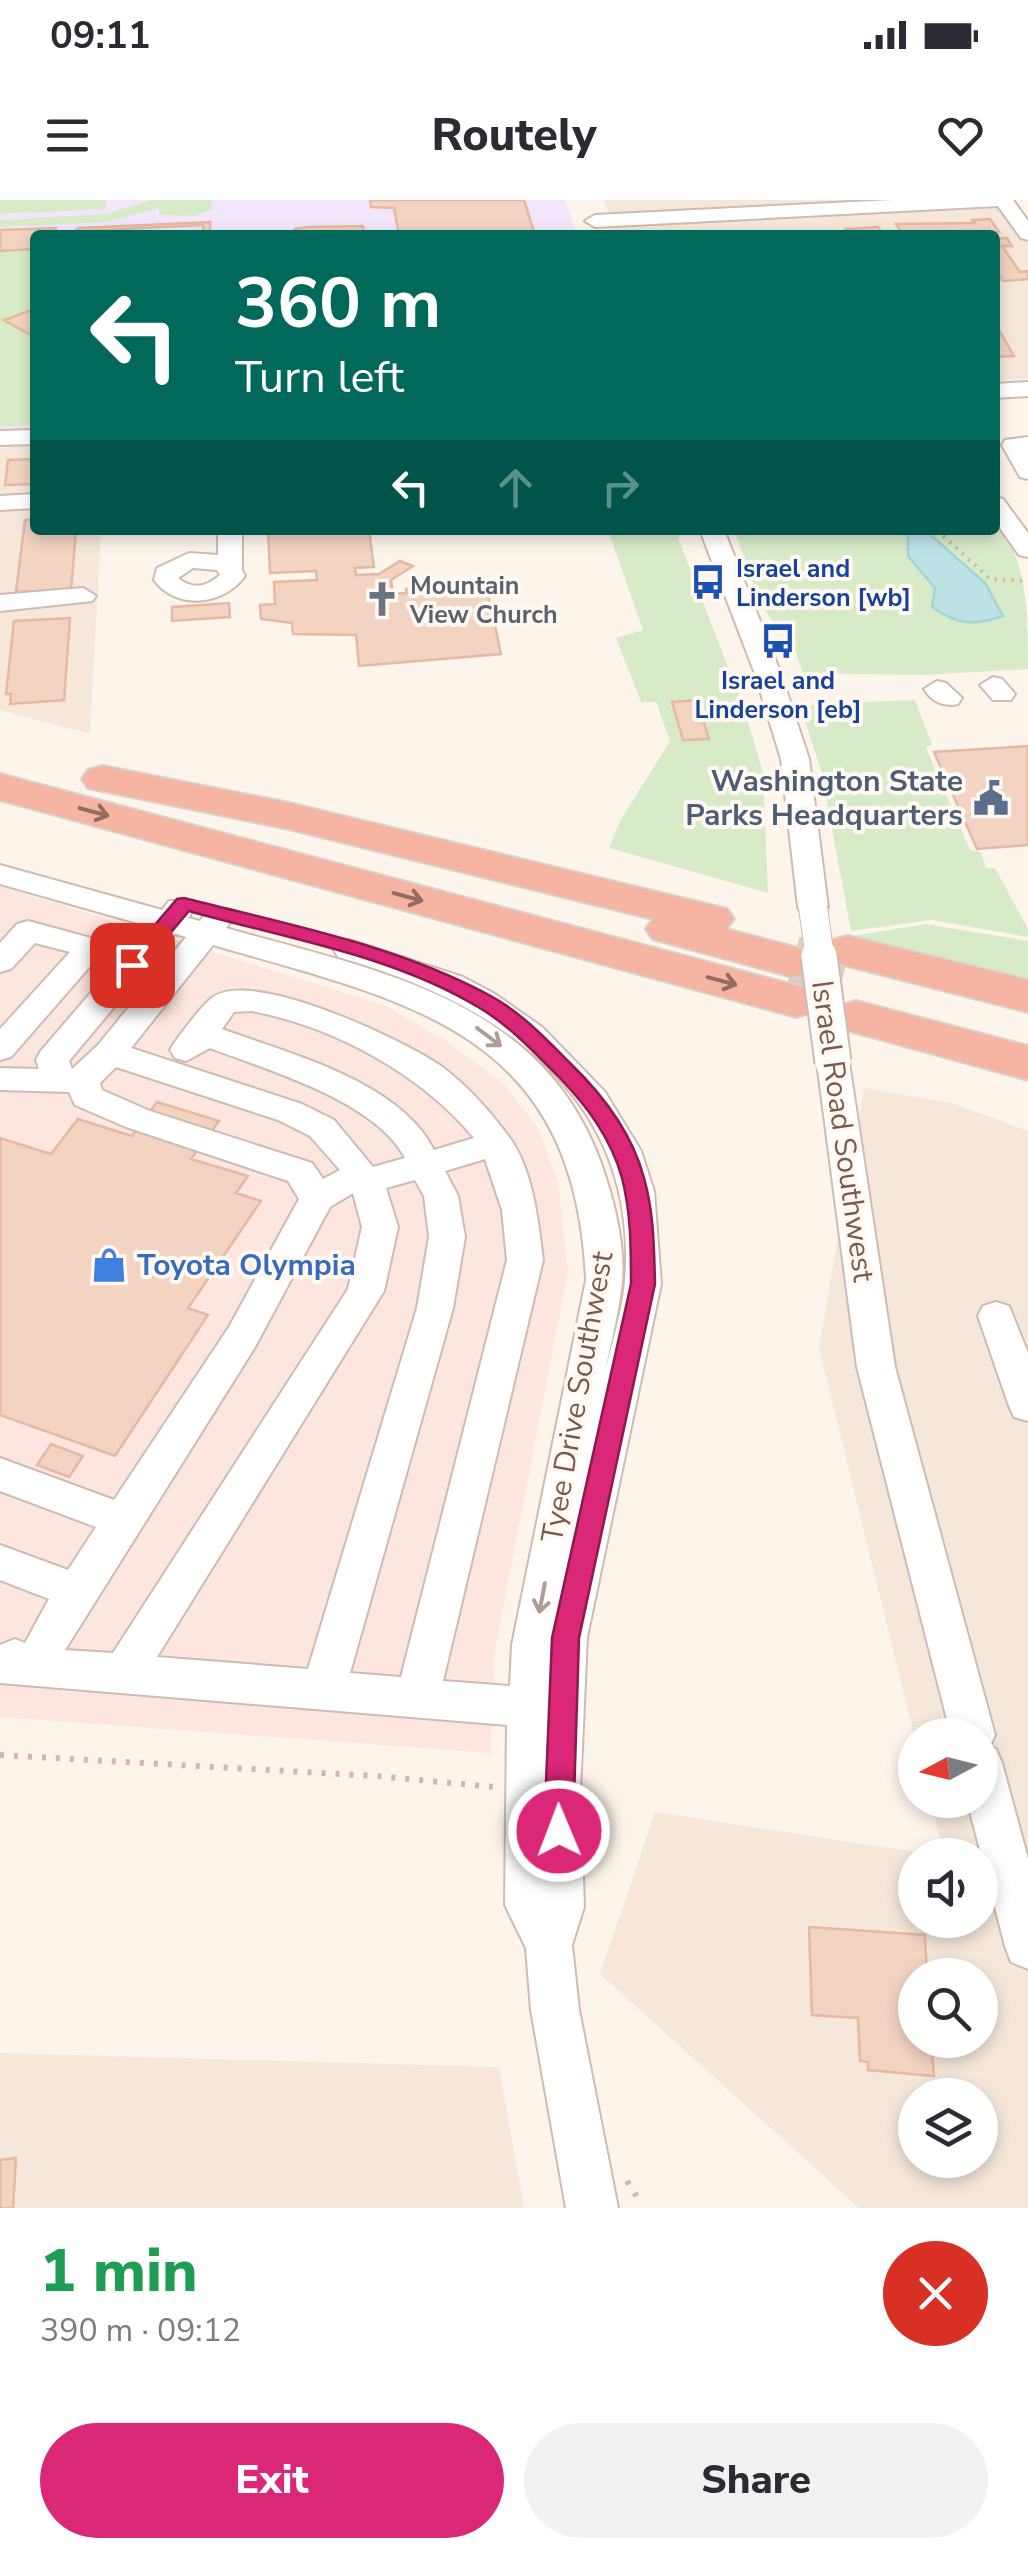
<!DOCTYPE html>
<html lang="en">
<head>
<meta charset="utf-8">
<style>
	body { margin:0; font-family:"Nunito Sans",sans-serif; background:#f2f2f3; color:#2b2b33; height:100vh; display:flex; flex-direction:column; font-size:38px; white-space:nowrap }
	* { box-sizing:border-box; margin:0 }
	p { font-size:32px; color:#7c7c81 }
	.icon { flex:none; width:55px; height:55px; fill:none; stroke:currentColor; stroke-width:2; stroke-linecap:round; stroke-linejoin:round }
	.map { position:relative; height:2008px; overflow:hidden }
	.drawer { display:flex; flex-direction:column; background:#fff; flex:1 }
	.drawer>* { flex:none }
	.banner { position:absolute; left:30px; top:30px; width:970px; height:305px; border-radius:10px; box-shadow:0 5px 15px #0003; background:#00695c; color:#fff; overflow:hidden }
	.needle { width:65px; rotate:263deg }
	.controls { position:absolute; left:898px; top:1518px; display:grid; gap:20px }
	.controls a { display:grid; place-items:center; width:100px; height:100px; border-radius:50%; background:#fff; box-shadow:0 5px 15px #0003; font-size:50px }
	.pin { position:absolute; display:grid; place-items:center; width:85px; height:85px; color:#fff; margin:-42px; border-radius:20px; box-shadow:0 5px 15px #0006 }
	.me { position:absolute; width:110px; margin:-55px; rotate:359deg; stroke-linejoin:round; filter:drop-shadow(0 0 8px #0008) }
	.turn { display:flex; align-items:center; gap:35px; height:210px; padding:0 40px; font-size:45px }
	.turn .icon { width:130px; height:130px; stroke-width:2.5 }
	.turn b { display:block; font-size:70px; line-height:85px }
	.lanes { display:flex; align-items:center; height:95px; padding:0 40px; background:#0003; justify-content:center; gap:50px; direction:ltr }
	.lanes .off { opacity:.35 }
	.round { display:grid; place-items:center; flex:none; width:105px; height:105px; border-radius:52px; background:#f2f2f3 }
	.overview { display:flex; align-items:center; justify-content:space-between; height:170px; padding:0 40px }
	h1 { font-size:60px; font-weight:800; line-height:75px; color:#1e9e55 }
	.action { display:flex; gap:20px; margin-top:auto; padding:20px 40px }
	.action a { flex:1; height:115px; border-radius:60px; background:#db2777; color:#fff; font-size:40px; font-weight:800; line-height:115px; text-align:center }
	.action a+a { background:#f2f2f3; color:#2b2b33 }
	.status { display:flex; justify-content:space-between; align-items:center; height:70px; padding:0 50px; background:#fff; direction:ltr }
	.status svg { height:28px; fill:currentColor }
	header { display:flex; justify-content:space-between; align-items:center; height:130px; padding:0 40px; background:#fff; font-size:45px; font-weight:800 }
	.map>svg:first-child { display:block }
</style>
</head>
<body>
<div class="status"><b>09:11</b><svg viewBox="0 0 49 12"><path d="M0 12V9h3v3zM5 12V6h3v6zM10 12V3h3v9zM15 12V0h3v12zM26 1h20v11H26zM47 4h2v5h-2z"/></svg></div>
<header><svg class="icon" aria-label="menu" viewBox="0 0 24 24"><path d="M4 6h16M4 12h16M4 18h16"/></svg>Routely<svg class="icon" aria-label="heart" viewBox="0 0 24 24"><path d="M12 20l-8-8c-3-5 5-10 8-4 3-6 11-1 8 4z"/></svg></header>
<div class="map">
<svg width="1028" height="2008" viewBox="0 0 1028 2008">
	<rect width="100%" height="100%" fill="#fdf5eb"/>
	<!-- residential -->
	<path fill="#f5e7d9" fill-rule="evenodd" d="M604,0h410l14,19v160l-33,2v-146h-378z
		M35,245v85h66l-11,204 -90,-24v-262z
		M864,888l88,15 76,28v1077h-169l-259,-234 55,-162 280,43h-20v65h65v-65h-36l-14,-55h50v-65h-65v4l-96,-391zM915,1775h65v65h-65zM915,1895h65v65h-65z
		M0,1853l499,14 25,141h-524z"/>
	<!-- commercial -->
	<path fill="#fde6df" d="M0,686l384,119 61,35 58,43 35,45 20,54 10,90 -73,378 -4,103 -491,-36z"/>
	<!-- education -->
	<path fill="#f2e7fa" d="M0,0h565l13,35h-543v193l-35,2z"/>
	<!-- green -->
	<path fill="#d8ebc8" d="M0,0h106l-1,9 -105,5z
		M152,0h59l1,9 -17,7 -34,-1 -3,-7 -51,14 -107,5v-7l106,-6z
		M35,51v174l-35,2v-175z
		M995,322c33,31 33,101 33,147l-103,6 -122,-2 -14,-40 -16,-10 -13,-21 -26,-72h261z
		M608,330h78l-8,8 66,170 19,65 5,120 -159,-45 12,-29 49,-78 -14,-39h-15l-25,-64 27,-8z
		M915,500l17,44 -6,4 44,102 11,2 5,16h9l33,61v8l-96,-17 -81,11 -30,-161 -16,-49 -1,-11 11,-6z
		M925,724l103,17v37l-175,-42z"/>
	<!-- water -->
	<path fill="#bee3e7" stroke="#a4d4d9" stroke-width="2.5" d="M915,330h10l60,53 18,33c-29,10 -45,9 -71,-9l3,-19 -27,-32v-20z"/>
	<!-- building -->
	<path fill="#f3d3c2" stroke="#e5b9a2" stroke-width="2.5" d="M370,0h154l11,35h-136l-5,-27 -23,-1z
		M990,19l9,13 -96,3 -7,-11 79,-1 -3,-3z
		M210,22v10h51l-57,3 -1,-10 -120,6 -13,4 9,-7z
		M363,26l1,9 -72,-1 3,-5 14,-2z
		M878,27l5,8h-33l-4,-6z
		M56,28l-1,7h-20v14l-35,2v-21z
		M1007,38l5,8h-10l18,26 8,-1v8l-25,2 -8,-12v-30z
		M35,109v22l-6,3 -25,-14z
		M995,123l19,33 -19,1z
		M35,259v25l-30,1 3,-25z
		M35,319v11h41l-5,60 -55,2 9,-72z
		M268,330h101l5,37 -19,1 1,7 23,-1 21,-13 13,5 -22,14 2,14 13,-1v-4l80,-5 15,70 -142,12 -3,-31 -63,-1 -1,-11 -31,-4 -1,-14 15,-1 -1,-22 43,-2 -1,-9 -46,2z
		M229,403l1,14 -58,4v-14z
		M70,418l-6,82 -54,4 1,-10h-5l8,-73z
		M697,500l12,39 -26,1 -11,-38z
		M1028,546v99l-51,4 -43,-97z
		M157,902l62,19 -28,38 57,17 -12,17 25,8 -73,107 20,7 -93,141 -115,-41v-277l51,16 27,-35 54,17z
		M51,1244l32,12 -14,21 -32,-12z
		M809,1727l116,8 2,40h-12v65h16l3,36 -66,-6v-8l-8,-1 -2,-43 -46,-3z
		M16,1958l-3,50h-13v-48z"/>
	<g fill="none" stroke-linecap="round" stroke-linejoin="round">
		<!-- highway-tunnel -->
		<path stroke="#dccec4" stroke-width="52" stroke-dasharray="52 26" stroke-linecap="butt" d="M793,762l58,15"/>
		<defs>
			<path id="minor" d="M893,0h120l15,21v19l-7,-2 -23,-32 -403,21 -10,-6 10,-6z
				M1028,182v14l-33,2v-14z
				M35,230v14l-35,1v-14z
				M1028,237v42l-8,-2 -18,-32 3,-5z
				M35,294v14l-35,2v-14z
				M995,297l8,2 25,34v24l-9,-2 -24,-34z
				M218,330h24v40l3,6c-21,29 -68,35 -91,4l3,-12 32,-15 29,2zM193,368l24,2 3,5c-14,12 -27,15 -42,3z
				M700,330h24l57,144 28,85 19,148 -4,7h-22l-4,-7 -17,-148 -26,-85z
				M83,388l13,8 -4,5 -92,10v-16z
				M993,477l9,2 13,15 -4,6h-18l-13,-15z
				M937,481l9,2 16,15 -4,6c-14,3 -26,-2 -34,-15z
				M0,665l162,45 7,-9h22l4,7 -7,10 12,3 8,-11h22l4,7 -8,11c149,43 315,69 375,235 13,37 24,80 21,119 -3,30 -11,60 -17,90 7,-29 17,-60 20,-90 15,-187 -128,-280 -287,-325l-4,-7 4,-7 11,-3 114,37 32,17 47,33 63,65 36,59 13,40 7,93 -74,353 -7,156 4,114 -12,38 7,65 39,198h-52l-35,-198 -5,-62 -21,-43 2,-180 -507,-42v-38l15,-6 10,4 24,-44 -49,-19v-35l68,25 28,-43 -96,-36v-33l114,42 115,-173 70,-128 -11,-18 -162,-54 -51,-22 -6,-13 -69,-2v-22l39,1 -3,-9 4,-8 108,-126 -148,-42zM175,734l11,3 -88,108 -26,24 -3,-8zM213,745c201,58 362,87 373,335l-74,365 -2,41 -67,-5 100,-421c-5,-41 -10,-90 -34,-123 -19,-26 -41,-51 -68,-71 -38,-26 -186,-97 -228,-69 -10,7 -37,42 -43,53l5,8 11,3 24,-13c57,22 166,53 195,110l-32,9 -39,-47 -32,-16 -171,-56zM252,811c83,16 169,63 222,127l-40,12c-35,-69 -144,-96 -212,-121l12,-17zM116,867l162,53 32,16 30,34 -17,9 -11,-16 -162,-52 -48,-21 -2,-7zM485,959l17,51 5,50 -106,417 -51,-4 103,-365 12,-71 -7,-41 -13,-25zM415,980l9,16 5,41 -12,71 -109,361 -151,-12 227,-366 14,-64 -12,-39zM353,993l9,34 -14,62 -235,364 -48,-3 190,-303 75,-140z
				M28,721l74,20 4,7 -95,109 -11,3v-31l70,-77 -35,-9 -24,26 -11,3v-29l17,-19z
				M833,851l12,3 4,8 46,305 100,368 -5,11 6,3 6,14 26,96v110l-17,-7 -6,-16 -38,-146h13v-65h-29l-94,-368 -40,-305 4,-8z
				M996,1102l13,4 19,47v68l-14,-4 -5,-11 -31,-90 5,-10z"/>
			<path id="highway" d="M103,566l186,37 438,106 7,10 -8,10 83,22 7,11 -7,11 -16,4 -140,-38 -7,-10 7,-10 -364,-90 -201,-41 -6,-9 6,-9z
				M0,574l813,216 7,11 -7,11 -17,5 -796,-217z
				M848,736l180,44v32l-196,-50 -7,-11 7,-11z
				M856,801l172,45v34l-189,-52 -7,-11 7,-11z"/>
		</defs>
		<!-- minor casing -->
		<use href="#minor" stroke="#d0bcaf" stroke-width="4"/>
		<!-- highway casing -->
		<use href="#highway" stroke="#d9d1cd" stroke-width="4"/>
		<!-- path-far2 -->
		<path stroke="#d8b6a4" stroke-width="2.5" stroke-dasharray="1 5" stroke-linecap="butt" d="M937,330l3,3"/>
		<!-- path-far1 -->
		<path stroke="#d8b6a4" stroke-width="4" stroke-dasharray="2.5 6" stroke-linecap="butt" d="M937,330l53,49 38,2"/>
		<!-- path -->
		<path stroke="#d8b6a4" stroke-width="6" stroke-dasharray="4 10" stroke-linecap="butt" d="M0,1555l376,21 119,11
			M627,1981l12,19"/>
		<!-- minor -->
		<use href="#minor" fill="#fff" fill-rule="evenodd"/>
		<!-- highway -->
		<use href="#highway" fill="#f6b4a2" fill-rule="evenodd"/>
		<defs>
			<path id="minor-bridge-far1" d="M813,707l7,52"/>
			<path id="minor-bridge" d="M819,756l14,106"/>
		</defs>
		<!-- minor-bridge-far1 casing -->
		<use href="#minor-bridge-far1" stroke="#d0bcaf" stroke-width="30" stroke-linecap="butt"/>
		<!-- minor-bridge casing -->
		<use href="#minor-bridge" stroke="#d0bcaf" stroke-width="39" stroke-linecap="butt"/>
		<!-- minor-bridge-far1 -->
		<use href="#minor-bridge-far1" stroke="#fff" stroke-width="28"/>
		<!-- minor-bridge -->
		<use href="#minor-bridge" stroke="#fff" stroke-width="35"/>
	</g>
	<!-- one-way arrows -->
	<defs><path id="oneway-shaft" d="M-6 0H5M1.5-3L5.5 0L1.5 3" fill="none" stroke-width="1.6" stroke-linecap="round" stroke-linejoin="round" transform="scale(2.5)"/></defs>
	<g stroke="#926c5e">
		<use href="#oneway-shaft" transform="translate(94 612) rotate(15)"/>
		<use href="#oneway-shaft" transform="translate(408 697) rotate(15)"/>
		<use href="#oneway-shaft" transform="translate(722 781) rotate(15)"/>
	</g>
	<g stroke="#af9c94">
		<use href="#oneway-shaft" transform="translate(489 837) rotate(37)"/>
		<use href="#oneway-shaft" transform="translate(542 1398) rotate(101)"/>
	</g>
	<!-- route -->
	<path fill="#db2777" stroke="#8e194d" stroke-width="2.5" d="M184,698c102,26 212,47 305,97 32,17 57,44 82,69 33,32 61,69 73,114 10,35 10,70 11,106l-76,354 -6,193 -4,10 -10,4 -11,-4 -4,-10 8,-193 79,-354c0,-36 0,-71 -9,-106 -11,-40 -35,-72 -64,-102 -25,-25 -49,-51 -80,-69 -86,-52 -194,-69 -289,-96l-50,59h-14v-10l52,-61z"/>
	<!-- icons -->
	<defs>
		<symbol id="bus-bare" viewBox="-9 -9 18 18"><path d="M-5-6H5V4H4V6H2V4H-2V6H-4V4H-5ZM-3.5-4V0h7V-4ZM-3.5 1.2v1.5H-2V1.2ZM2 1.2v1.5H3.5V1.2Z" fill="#1a4fb4" stroke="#fff9f2" stroke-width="2.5" paint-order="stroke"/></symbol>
		<symbol id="church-bare" viewBox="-9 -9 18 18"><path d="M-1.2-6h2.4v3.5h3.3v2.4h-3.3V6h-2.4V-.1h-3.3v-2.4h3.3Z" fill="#6b7280" stroke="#fff9f2" stroke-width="2.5" paint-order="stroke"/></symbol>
		<symbol id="civic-bare" viewBox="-9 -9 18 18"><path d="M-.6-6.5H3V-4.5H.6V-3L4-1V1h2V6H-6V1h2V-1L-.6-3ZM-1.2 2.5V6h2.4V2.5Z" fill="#5c6f8a" stroke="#fff9f2" stroke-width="2.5" paint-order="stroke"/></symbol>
		<symbol id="shop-bare" viewBox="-9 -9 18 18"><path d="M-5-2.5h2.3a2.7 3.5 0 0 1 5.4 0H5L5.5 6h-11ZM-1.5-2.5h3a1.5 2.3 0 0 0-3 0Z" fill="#3f7fe0" stroke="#fff9f2" stroke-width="2.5" paint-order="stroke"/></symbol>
	</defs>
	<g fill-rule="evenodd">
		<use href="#bus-bare" x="683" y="357" width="50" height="50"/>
		<use href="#church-bare" x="357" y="374" width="50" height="50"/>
		<use href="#bus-bare" x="753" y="416" width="50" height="50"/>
		<use href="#civic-bare" x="966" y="573" width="50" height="50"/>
		<use href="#shop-bare" x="84" y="1040" width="50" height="50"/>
	</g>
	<g text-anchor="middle" stroke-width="8" stroke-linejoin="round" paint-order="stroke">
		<!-- far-transit labels -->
		<g font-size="25" font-weight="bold" fill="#164399" stroke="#fff9f2" text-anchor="start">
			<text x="736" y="377">Israel and<tspan x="736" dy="29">Linderson [wb]</tspan></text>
			<text x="778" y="489" text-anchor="middle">Israel and<tspan x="778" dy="29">Linderson [eb]</tspan></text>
		</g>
		<!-- far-worship labels -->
		<g font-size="25" font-weight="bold" fill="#5b616d" stroke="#fff9f2" text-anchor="start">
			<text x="410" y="394">Mountain<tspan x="410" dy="29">View Church</tspan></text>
		</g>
		<!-- service labels -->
		<g font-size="30" font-weight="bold" fill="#4e5e75" stroke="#fff9f2" text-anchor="end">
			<text x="963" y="591">Washington State<tspan x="963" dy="34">Parks Headquarters</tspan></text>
		</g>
		<!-- street labels -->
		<g font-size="30" fill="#795a4d" stroke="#fff9f2">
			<text transform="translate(843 931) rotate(82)" y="10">Israel Road Southwest</text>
			<text transform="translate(577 1197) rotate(-80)" y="10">Tyee Drive Southwest</text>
		</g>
		<!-- shop labels -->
		<g font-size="30" font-weight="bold" fill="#366cbe" stroke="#fff9f2" text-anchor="start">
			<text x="137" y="1075">Toyota Olympia</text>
		</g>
	</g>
</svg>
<div class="controls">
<a><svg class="needle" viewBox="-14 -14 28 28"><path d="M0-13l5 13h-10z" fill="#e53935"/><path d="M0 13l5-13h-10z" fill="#7c7c81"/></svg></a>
<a><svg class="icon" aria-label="sound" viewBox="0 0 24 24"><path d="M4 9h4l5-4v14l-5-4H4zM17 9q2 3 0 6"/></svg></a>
<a><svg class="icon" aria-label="search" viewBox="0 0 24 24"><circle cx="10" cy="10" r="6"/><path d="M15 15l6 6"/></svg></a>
<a><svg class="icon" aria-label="layers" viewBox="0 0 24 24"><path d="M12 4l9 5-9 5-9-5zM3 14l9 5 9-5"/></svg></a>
</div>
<div class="pin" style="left:132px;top:765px;background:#d93025"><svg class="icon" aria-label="arrive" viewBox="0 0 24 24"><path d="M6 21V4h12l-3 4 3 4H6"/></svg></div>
<svg class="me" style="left:559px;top:1631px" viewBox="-20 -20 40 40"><circle r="17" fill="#db2777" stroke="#fff" stroke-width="3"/><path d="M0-11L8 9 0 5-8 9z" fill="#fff"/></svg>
<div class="banner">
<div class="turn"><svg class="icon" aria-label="left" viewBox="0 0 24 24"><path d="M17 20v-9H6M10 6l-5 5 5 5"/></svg><div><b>360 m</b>Turn left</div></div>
<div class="lanes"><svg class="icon" aria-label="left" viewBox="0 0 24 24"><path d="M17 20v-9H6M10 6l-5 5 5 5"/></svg><svg class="icon off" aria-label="ahead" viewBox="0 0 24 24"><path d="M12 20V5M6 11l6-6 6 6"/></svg><svg class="icon off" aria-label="right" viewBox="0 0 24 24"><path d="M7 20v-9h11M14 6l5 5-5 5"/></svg></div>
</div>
</div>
<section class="drawer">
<div class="overview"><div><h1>1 min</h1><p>390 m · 09:12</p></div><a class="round" style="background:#d93025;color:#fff"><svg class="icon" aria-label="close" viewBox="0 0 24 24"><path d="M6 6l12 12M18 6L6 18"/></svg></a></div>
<div class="action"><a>Exit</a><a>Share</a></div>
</section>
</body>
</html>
